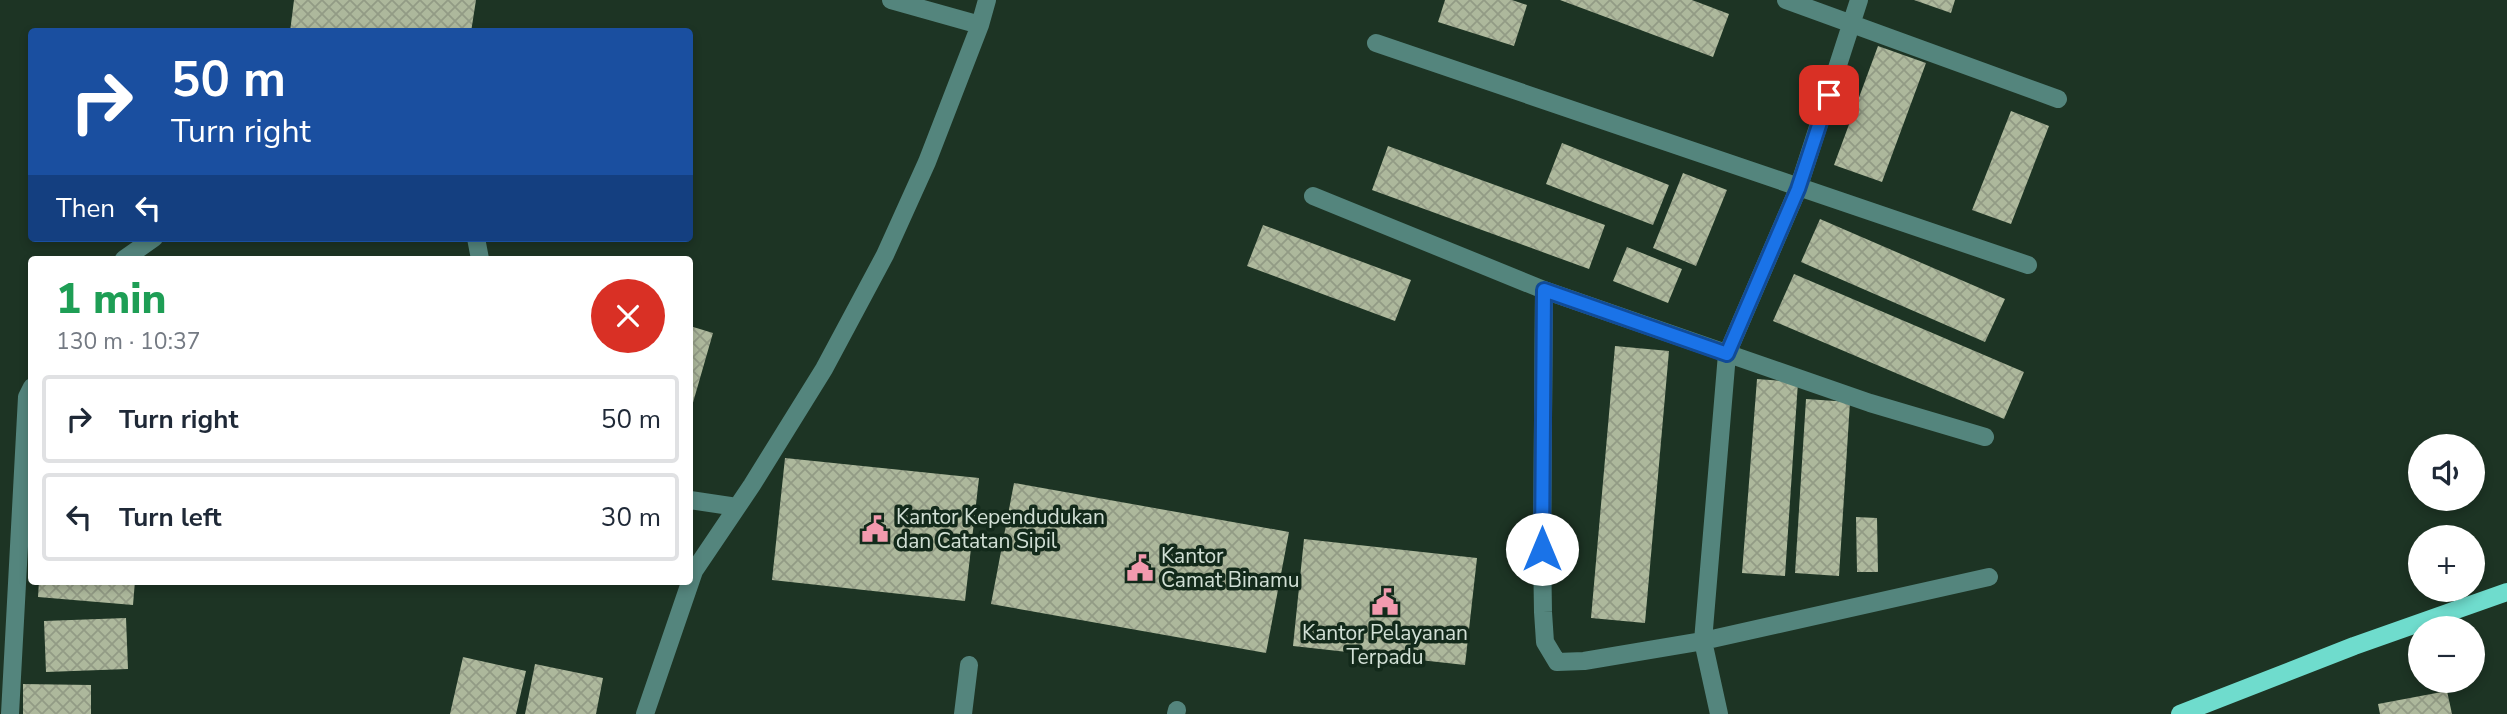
<!DOCTYPE html>
<html lang="en">
<head>
<meta charset="utf-8">
<style>
	body { margin:0; font-family:"Nunito Sans",sans-serif; background:#f6f6f7; color:#1f2937; height:100vh; display:flex; flex-direction:column; font-size:26px; white-space:nowrap }
	* { box-sizing:border-box; margin:0 }
	p { font-size:23px; color:#747a83 }
	.icon { flex:none; width:38px; height:38px; fill:none; stroke:currentColor; stroke-width:2; stroke-linecap:round; stroke-linejoin:round }
	.map { position:relative; flex:1; overflow:hidden }
	.drawer { position:absolute; left:28px; top:256px; width:665px; height:329px; display:flex; flex-direction:column; background:#fff; border-radius:7px; box-shadow:0 4px 10px #0003 }
	.drawer>* { flex:none }
	.hud { position:absolute; left:28px; top:28px; width:665px; height:214px; border-radius:7px; box-shadow:0 4px 10px #0003; background:#1a4fa0; color:#fff; overflow:hidden }
	.fabs { position:absolute; left:2408px; top:434px; display:grid; gap:14px }
	.fabs a { display:grid; place-items:center; width:77px; height:77px; border-radius:50%; background:#fff; box-shadow:0 4px 10px #0003; font-size:35px }
	.pin { position:absolute; display:grid; place-items:center; width:60px; height:60px; color:#fff; margin:-30px; border-radius:14px; box-shadow:0 4px 10px #0006 }
	.me { position:absolute; width:77px; margin:-38px; rotate:0deg; stroke-linejoin:round; filter:drop-shadow(0 0 5px #0008) }
	.turn { display:flex; align-items:center; gap:24px; height:147px; padding:0 28px; font-size:32px }
	.turn .icon { width:91px; height:91px; stroke-width:2.5 }
	.turn b { display:block; font-size:49px; line-height:60px }
	.then { display:flex; align-items:center; height:66px; padding:0 28px; background:#0003; gap:14px; font-size:26px }
	.round { display:grid; place-items:center; flex:none; width:74px; height:74px; border-radius:37px; background:#f6f6f7 }
	.headline { display:flex; align-items:center; justify-content:space-between; height:119px; padding:0 28px }
	h1 { font-size:42px; font-weight:800; line-height:52px; color:#1e9e55 }
	ul { padding:0; list-style:none }
	li { display:flex; align-items:center; gap:21px; height:88px; margin:0 14px 10px; padding:0 14px; border:4px solid #e0e1e3; border-radius:7px }
	li div { flex:1 }
	li b { display:block; font-size:26px }
	li em { font-style:normal }
	.map>svg:first-child { display:block }
</style>
</head>
<body>
<div class="map">
<svg width="2507" height="714" viewBox="0 0 2507 714">
	<defs>
		<pattern id="building-cross-hatch" width="8" height="8" patternUnits="userSpaceOnUse" patternTransform="scale(1.75)"><rect width="8" height="8" fill="#adb89c"/><path d="M0 0l8 8M0 8l8-8" fill="none" stroke="#929b85"/></pattern>
	</defs>
	<rect width="100%" height="100%" fill="#1d3424"/>
	<!-- building -->
	<path fill="url(#building-cross-hatch)" d="M294,0h182l-5,32h-181z
		M1445,0h67l15,5 -13,41 -76,-24z
		M1560,0h132l37,14 -16,43z
		M1914,0h41l-4,13z
		M1878,46l48,17 -44,119 -48,-17z
		M2011,111l38,15 -38,98 -39,-14z
		M1562,143l107,42 -16,40 -107,-41z
		M1388,146l217,79 -16,44 -217,-79z
		M1683,173l44,17 -31,76 -43,-18z
		M1820,219l185,80 -20,43 -184,-80z
		M1263,225l148,55 -16,41 -148,-55z
		M1627,247l55,22 -14,34 -55,-22z
		M1794,274l230,98 -20,47 -231,-98z
		M690,326l23,7 -23,80z
		M1615,346l54,5 -24,272 -54,-5z
		M1757,379l41,3 -13,194 -43,-3z
		M1806,399l44,3 -11,174 -44,-3z
		M785,458l194,20 -14,123 -193,-21z
		M1014,483l275,49 -23,121 -275,-49z
		M1856,517l21,1 1,54h-21z
		M1304,539l173,19 -12,107 -172,-19z
		M39,581h96l-2,24 -95,-8z
		M126,618l2,51 -82,3 -2,-51z
		M463,657l63,14 -10,43h-66z
		M535,664l68,14 -7,36h-71z
		M23,684l68,1v29h-68z
		M2447,691l5,23h-72l-2,-10z"/>
	<g fill="none" stroke-linecap="round" stroke-linejoin="round">
		<!-- minor -->
		<path stroke="#54857d" stroke-width="18" d="M891,0l89,25
			M1786,0l272,99
			M1376,43l652,222
			M1313,196l231,94 326,113 115,34
			M476,238l4,21
			M124,259l30,-21
			M1544,290l-2,259 1,63 2,30 12,20 27,-1 119,-20 286,-64
			M690,500l47,7
			M10,714l17,-317 5,-10
			M645,714l49,-143 58,-86 72,-116 61,-114 42,-93 53,-137 7,-25
			M963,714l6,-49
			M1176,714l1,-4
			M1719,714l-16,-73 24,-287 71,-165 61,-189"/>
		<!-- major -->
		<path stroke="#6fdccd" stroke-width="18" d="M2180,714l174,-68 153,-54"/>
	</g>
	<g fill="none" stroke-linecap="round" stroke-linejoin="round">
		<defs>
			<path id="route" d="M1542,549l2,-259 183,64 71,-165 31,-94"/>
		</defs>
		<!-- route casing -->
		<use href="#route" stroke="#114b97" stroke-width="18"/>
		<!-- route -->
		<use href="#route" stroke="#1a73e8" stroke-width="12"/>
	</g>
	<!-- icons -->
	<defs>
		<symbol id="civic-bare" viewBox="-9 -9 18 18"><path d="M-.6-6.5H3V-4.5H.6V-3L4-1V1h2V6H-6V1h2V-1L-.6-3ZM-1.2 2.5V6h2.4V2.5Z" fill="#f29aae" stroke="#132a1b" stroke-width="2.5" paint-order="stroke"/></symbol>
	</defs>
	<g fill-rule="evenodd">
		<use href="#civic-bare" x="856" y="510" width="38" height="38"/>
		<use href="#civic-bare" x="1121" y="549" width="38" height="38"/>
		<use href="#civic-bare" x="1366" y="583" width="38" height="38"/>
	</g>
	<g text-anchor="middle" stroke-width="7" stroke-linejoin="round" paint-order="stroke">
		<!-- poi labels -->
		<g font-size="21" fill="#d2e0d6" stroke="#132a1b" text-anchor="start">
			<text x="896" y="524">Kantor Kependudukan<tspan x="896" dy="24">dan Catatan Sipil</tspan></text>
			<text x="1161" y="563">Kantor<tspan x="1161" dy="24">Camat Binamu</tspan></text>
			<text x="1385" y="640" text-anchor="middle">Kantor Pelayanan<tspan x="1385" dy="24">Terpadu</tspan></text>
		</g>
	</g>
</svg>
<div class="fabs">
<a><svg class="icon" aria-label="sound" viewBox="0 0 24 24"><path d="M4 9h4l5-4v14l-5-4H4zM17 9q2 3 0 6"/></svg></a>
<a>+</a>
<a>−</a>
</div>
<div class="pin" style="left:1829px;top:95px;background:#d93025"><svg class="icon" aria-label="arrive" viewBox="0 0 24 24"><path d="M6 21V4h12l-3 4 3 4H6"/></svg></div>
<svg class="me" style="left:1542px;top:549px" viewBox="-20 -20 40 40"><circle r="19" fill="#fff"/><path d="M0-13L10 11 0 6-10 11z" fill="#1a73e8"/></svg>
<div class="hud">
<div class="turn"><svg class="icon" aria-label="right" viewBox="0 0 24 24"><path d="M7 20v-9h11M14 6l5 5-5 5"/></svg><div><b>50 m</b>Turn right</div></div>
<div class="then">Then<svg class="icon" aria-label="left" viewBox="0 0 24 24"><path d="M17 20v-9H6M10 6l-5 5 5 5"/></svg></div>
</div>
<section class="drawer">
<div class="headline"><div><h1>1 min</h1><p>130 m · 10:37</p></div><a class="round" style="background:#d93025;color:#fff"><svg class="icon" aria-label="close" viewBox="0 0 24 24"><path d="M6 6l12 12M18 6L6 18"/></svg></a></div>
<ul>
<li><svg class="icon" aria-label="right" viewBox="0 0 24 24"><path d="M7 20v-9h11M14 6l5 5-5 5"/></svg><div><b>Turn right</b></div><em>50 m</em></li>
<li><svg class="icon" aria-label="left" viewBox="0 0 24 24"><path d="M17 20v-9H6M10 6l-5 5 5 5"/></svg><div><b>Turn left</b></div><em>30 m</em></li>
</ul>
</section>
</div>
</body>
</html>
